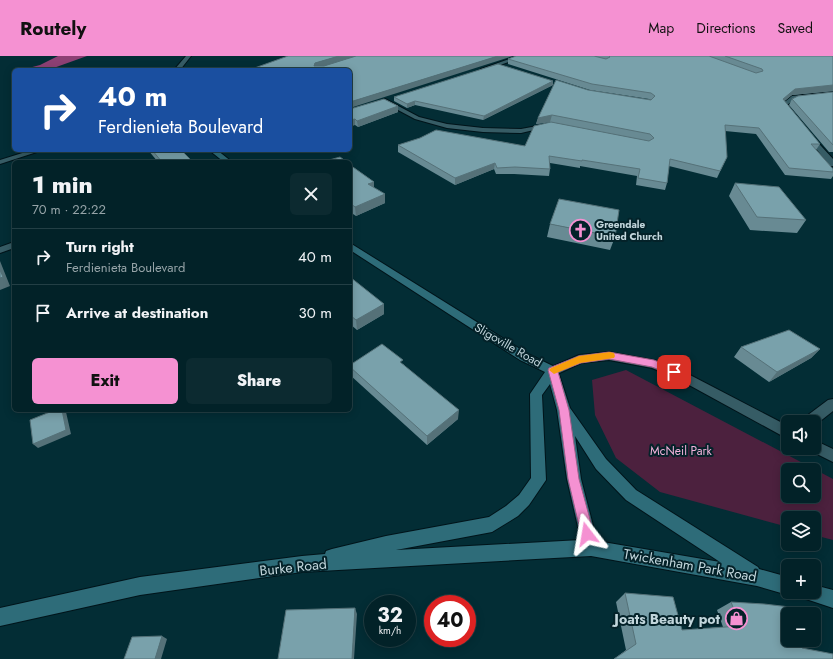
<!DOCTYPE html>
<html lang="en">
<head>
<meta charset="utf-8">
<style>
	body { margin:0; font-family:Jost,sans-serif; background:#0c2a30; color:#f1f3f6; height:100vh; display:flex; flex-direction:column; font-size:15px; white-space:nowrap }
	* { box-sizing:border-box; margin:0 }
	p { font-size:13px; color:#96a4a8 }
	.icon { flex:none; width:22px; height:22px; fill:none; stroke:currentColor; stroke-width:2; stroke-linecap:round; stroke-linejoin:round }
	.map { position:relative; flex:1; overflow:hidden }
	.side { position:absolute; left:12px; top:104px; width:340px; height:252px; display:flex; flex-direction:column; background:#022228; border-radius:6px; box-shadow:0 2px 10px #0003,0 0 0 1px #233f45 }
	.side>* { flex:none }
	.guide { position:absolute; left:12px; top:12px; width:340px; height:84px; border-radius:6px; box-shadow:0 2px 10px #0003,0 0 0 1px #233f45; background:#1a4fa0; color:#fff; overflow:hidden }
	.buttons { position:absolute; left:781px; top:359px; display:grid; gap:8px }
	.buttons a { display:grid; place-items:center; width:40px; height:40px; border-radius:6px; background:#022228; box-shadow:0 2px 10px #0003,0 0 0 1px #233f45; font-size:20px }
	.speed { position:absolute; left:364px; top:539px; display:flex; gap:8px; font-size:20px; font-weight:700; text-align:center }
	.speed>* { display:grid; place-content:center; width:52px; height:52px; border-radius:50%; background:#022228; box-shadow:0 2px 10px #0003,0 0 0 1px #233f45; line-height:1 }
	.speed small { font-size:10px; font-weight:400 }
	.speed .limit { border:6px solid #d22; background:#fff; color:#111 }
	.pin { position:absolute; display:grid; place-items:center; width:34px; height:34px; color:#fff; margin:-17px; border-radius:8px; box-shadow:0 2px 6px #0006 }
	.me { position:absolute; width:44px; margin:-22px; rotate:346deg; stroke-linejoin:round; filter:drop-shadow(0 0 3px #0008) }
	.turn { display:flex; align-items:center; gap:14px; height:84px; padding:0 20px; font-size:18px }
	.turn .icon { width:52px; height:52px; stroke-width:2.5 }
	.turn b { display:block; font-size:28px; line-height:34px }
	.round { display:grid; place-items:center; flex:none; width:42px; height:42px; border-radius:6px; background:#0c2a30 }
	.overview { display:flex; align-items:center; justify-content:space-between; height:68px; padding:0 20px }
	h1 { font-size:24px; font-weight:800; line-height:30px }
	.primary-button { display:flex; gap:8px; margin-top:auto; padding:8px 20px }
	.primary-button a { flex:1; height:46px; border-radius:6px; background:#f591d2; color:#111; font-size:16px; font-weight:800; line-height:46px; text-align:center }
	.primary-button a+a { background:#0c2a30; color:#f1f3f6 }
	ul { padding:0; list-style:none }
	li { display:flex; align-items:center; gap:12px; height:56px; padding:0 20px; border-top:1px solid #233f45 }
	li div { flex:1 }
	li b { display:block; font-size:15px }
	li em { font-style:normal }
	header { display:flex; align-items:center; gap:24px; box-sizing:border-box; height:56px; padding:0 20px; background:#f591d2; color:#111 }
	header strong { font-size:19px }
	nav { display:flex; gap:22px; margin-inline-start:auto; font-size:14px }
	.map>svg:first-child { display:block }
</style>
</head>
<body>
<header>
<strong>Routely</strong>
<nav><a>Map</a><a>Directions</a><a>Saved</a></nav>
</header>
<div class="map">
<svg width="833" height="603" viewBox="0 0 833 603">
	<rect width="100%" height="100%" fill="#032d35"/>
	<!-- green -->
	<path fill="#4c213e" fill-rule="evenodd" d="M626,314l207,109v61l-19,-5v-17h-26v9l-128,-35 -44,-34 -21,-43 -3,-35zM788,414h26v26h-26z"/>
	<!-- water -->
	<path fill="#8d4074" d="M58,0h29l-39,14h-27l19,-5z"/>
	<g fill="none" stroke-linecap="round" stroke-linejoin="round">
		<defs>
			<path id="street" d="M186,0h5l-11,14h-6z
				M518,0h7l-39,14 -5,-1z
				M833,36v4l-39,4 -7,5 9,11 -3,2 -2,-1 -10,-12 11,-9z
				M385,43l34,18 28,7 36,4 38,1 27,-5 3,2 -30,7 -38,-1 -36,-4 -32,-9 -32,-17v-2z
				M806,78h4l23,25v7h-3l-24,-30z
				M32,94h11l-43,14v-4z
				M227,94l-10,4 -4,-2 3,-2z
				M14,186v6l-14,5v-6z
				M609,296l49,9 30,13 100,52v13l-108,-59 -28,-12 -43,-8 -28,3 -28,13 -4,-2 -2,-3 2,-3 30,-13z
				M833,343v12l-19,15v-4h-12l2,-4 24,-18z
				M814,384l19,9v13l-24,-12 -1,-2h6z"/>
			<path id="secondary" d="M209,94h8l15,12h-8z
				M350,187l178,111 29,14 13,40 36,51 30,31 122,77 1,2 29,8v15h6l-6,3 -31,-9 -166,-30 -289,16 -162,23 -140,31v-18l140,-31 162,-21 23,-2 1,-3 6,-2 54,-13 103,-19 17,-11 13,-11 12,-17 -1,-84 15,-22 -25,-12 -170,-110zM550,328l7,26 10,69 14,61 -185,10 96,-18 26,-16 11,-11 17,-25 -4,-85zM575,380l21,33 30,31 94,62 -123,-21 -16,-62z
				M814,529l19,5v18l-30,-10 -3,-6h14z"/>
		</defs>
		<!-- street casing -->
		<use href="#street" stroke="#00141a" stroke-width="2"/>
		<!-- secondary casing -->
		<use href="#secondary" stroke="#00141a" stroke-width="2"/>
		<!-- street -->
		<use href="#street" fill="#365c65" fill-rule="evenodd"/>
		<!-- secondary -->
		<use href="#secondary" fill="#2e6c79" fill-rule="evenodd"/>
	</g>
	<!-- wall -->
	<path fill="#688a93" d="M516,0h317v35l-41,4 -8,6 36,43 -4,6 17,19v7l-2,3 -46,-4 -29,-41 -31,-3 2,26 -10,21 -48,-12 -2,17 -2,7 -29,-5 1,-9 -57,-10v2l-30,-5v6l-1,7 -35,-2h-18l-2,-5 -39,16 -57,-33v-7l127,1 122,-5 -97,-19 -14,2 2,-6 50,-28 63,10 -2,-1 -59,-9 -82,-26v-5z
		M553,29l-70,35 -68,-15 -8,3 -13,-7v-4z
		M833,36v60h-4l-40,-47 3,-6z
		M398,50v6l-40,15 -3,-2 -5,-16z
		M148,94h33l12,12h-35z
		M350,109l24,17v6l11,15 -29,13 -6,-4z
		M735,127l71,37 -9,13 -47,-3 -21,-34z
		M550,168l65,13 -5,13 -63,-13z
		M350,221l34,37 -27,16 -7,-6z
		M741,291l79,2 -9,9 -42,24 -35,-25z
		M403,308l55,55 -31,26 -77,-70v-10z
		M625,537l57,37 41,-3 -6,-17 14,-8 71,46 31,11h-219l12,-9 -10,-48z"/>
	<!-- shaded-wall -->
	<path fill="#557178" d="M339,0h17l-40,13 -2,-3 1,-3z
		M498,0h15l-163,52v-6z
		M553,25v4l-70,35 1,-4z
		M833,29v6l-41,4 -12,10 3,-6 12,-10z
		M415,45v4l-8,3v-4z
		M398,50v6l-40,15 -1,-6z
		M552,59l-2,7 -14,2 2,-6z
		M355,63v6l-5,2v-7z
		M495,107l-1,6 -39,16v-7z
		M374,126v9l-6,-7z
		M385,138v9l-29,13 -1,-9z
		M0,205l10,25 -10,4z
		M384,248v10l-27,16 -1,-10z
		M820,293l-9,9 -42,24 8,-10z
		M62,354h2l2,2 5,22 -33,14 -5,-4z
		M459,354l-1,9 -31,26v-9z
		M355,552l2,6 -3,45h-2z
		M162,580l5,3 -6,20h-6z"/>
	<!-- building -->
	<path fill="#79a1ab" stroke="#557178" d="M288,0h51l-24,7 -1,3h10l32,-10h142l-148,46v-32h-101z
		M516,0h78l12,3 4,-2 -1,-1h100l47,17 7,-2 -1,-2 -37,-13h108v29l-38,4 -12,10 37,45h-9l22,25v3l-44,-4 -30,-40 -34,-3 2,32 -7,14 -50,-12 -3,24 -29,-5 2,-9 -58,-9v1l-33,-5 1,13 -35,-2 -18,1 -2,-5 -40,15 -57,-33 22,-7 16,-8 89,16 9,-20 17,-4 98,19 5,-3 -4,-4 -98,-19 -14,3 18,-38 32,10 63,10 4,-4 -4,-3 -59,-9 -84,-25z
		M498,8l55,17 -69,35 -69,-15 -8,3 -13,-7z
		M833,36v53l-41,-46 6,-3z
		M384,43l14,7 -41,15 -2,-2 -5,1v-11z
		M152,94h29l12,12h-31z
		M340,101l7,5h-25z
		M350,109l24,17 -6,2 17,10 -30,13 -5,-4z
		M735,127l44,4 27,33 -49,-3z
		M559,143l60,11 -4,27 -65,-13z
		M0,214l3,7 -3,1z
		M350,221l34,27 -28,16 -6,-5z
		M789,274l31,19 -43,23 -36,-25z
		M382,288l21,16 -3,2 59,48 -32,26 -77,-69v-2z
		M55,354h7l4,20 -33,14 -3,-24z
		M625,537l48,4 9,33 58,-4 -9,-24 33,2 26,3 2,7h-4v26h12l2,8 31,6v5h-219l22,-15z
		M355,552l-3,51h-74l8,-49z
		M162,580l-7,23h-31l8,-22z"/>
	<!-- route -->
	<path fill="#f591d2" stroke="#9f5e88" d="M609,296l45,8 23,10 1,2 -4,4 -22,-9 -43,-8 -28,4 -23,9 11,38 10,69 15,55 -2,5 -5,2 -4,-2 -2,-5 -13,-55 -9,-69 -11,-40 1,-2 30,-12z"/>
	<!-- slow -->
	<path fill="#f59e0b" d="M610,296l4,1 1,3 -1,2 -34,5 -26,11 -5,-4 2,-2 28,-12z"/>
	<!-- icons -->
	<defs>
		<symbol id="church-ring" viewBox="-11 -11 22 22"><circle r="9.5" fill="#042229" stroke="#f591d2" stroke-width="1.5"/><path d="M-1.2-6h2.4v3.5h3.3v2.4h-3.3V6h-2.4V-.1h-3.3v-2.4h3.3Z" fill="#f591d2"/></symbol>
		<symbol id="shop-ring" viewBox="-11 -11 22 22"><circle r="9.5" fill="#042229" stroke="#f591d2" stroke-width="1.5"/><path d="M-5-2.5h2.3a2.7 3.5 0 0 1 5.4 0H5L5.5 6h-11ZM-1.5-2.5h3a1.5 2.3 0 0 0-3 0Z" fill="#f591d2"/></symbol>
	</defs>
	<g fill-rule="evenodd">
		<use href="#church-ring" x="568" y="162" width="25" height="25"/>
		<use href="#shop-ring" x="724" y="550" width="25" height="25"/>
	</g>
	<g text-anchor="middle" stroke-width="4" stroke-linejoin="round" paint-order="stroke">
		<!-- far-poi labels -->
		<g font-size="10" font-weight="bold" fill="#c2d6dc" stroke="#042229" text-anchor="start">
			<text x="596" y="172">Greendale<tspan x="596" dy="12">United Church</tspan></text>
		</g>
		<!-- street labels -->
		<g font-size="12" fill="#c2d6dc" stroke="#042229">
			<text transform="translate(508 289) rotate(30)" y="4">Sligoville Road</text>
		</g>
		<!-- park labels -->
		<g font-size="12" fill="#f3b2db" stroke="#042229">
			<text x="681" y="399">McNeil Park</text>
		</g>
		<!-- near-street labels -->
		<g font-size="14" fill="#c2d6dc" stroke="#042229">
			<text transform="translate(690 509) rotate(10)" y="5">Twickenham Park Road</text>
			<text transform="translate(293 511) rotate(-6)" y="5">Burke Road</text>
		</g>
		<!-- near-poi labels -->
		<g font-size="14" font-weight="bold" fill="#c2d6dc" stroke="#042229" text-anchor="end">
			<text x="720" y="568">Joats Beauty pot</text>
		</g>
	</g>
</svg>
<div class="buttons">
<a><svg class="icon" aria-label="sound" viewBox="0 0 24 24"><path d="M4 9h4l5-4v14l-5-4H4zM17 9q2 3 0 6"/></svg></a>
<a><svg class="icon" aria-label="search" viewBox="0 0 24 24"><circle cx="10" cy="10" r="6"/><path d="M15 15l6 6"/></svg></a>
<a><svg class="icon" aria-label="layers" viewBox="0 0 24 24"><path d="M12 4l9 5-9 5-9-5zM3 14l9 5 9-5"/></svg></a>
<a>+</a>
<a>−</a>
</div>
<div class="speed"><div>32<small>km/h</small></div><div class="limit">40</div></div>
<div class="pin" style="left:674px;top:316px;background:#d93025"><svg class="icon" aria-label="arrive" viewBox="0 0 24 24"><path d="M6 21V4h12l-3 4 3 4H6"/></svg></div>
<svg class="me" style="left:587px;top:478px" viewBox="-20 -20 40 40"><path d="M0-17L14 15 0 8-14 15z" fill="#f591d2" stroke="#fff" stroke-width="4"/></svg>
<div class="guide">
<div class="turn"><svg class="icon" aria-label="right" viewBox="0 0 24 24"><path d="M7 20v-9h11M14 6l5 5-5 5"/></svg><div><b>40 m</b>Ferdienieta Boulevard</div></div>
</div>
<section class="side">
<div class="overview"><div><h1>1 min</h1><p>70 m · 22:22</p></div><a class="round"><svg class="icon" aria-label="close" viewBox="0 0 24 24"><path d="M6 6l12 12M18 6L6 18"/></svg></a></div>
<ul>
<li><svg class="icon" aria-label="right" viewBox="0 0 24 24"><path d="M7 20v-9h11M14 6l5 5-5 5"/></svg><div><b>Turn right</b><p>Ferdienieta Boulevard</p></div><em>40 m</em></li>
<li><svg class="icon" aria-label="arrive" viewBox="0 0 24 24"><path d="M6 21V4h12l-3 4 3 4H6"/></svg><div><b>Arrive at destination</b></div><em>30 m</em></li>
</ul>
<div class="primary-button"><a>Exit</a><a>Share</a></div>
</section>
</div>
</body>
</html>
